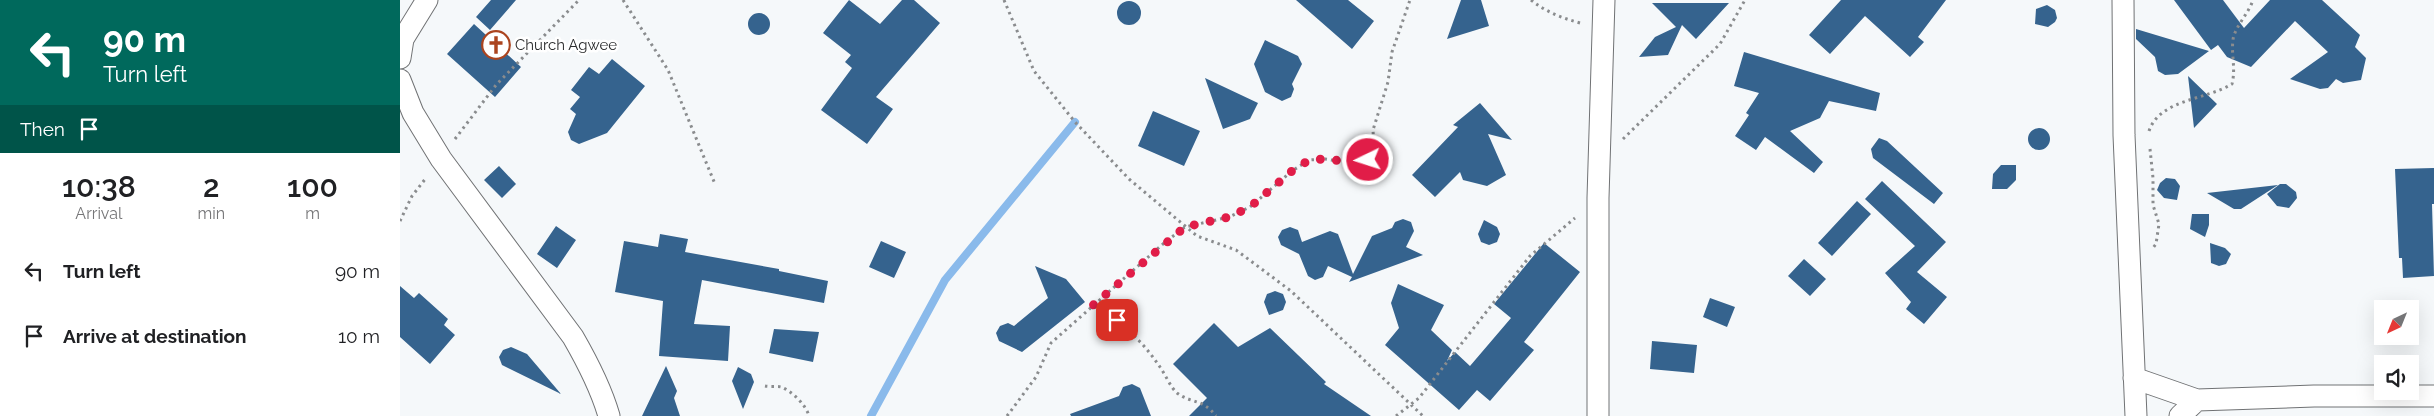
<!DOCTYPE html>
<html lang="en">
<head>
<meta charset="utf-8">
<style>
	body { margin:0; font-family:Raleway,sans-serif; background:#f6f6f6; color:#202124; height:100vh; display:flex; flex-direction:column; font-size:19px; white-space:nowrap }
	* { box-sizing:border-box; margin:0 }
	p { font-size:16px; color:#757577 }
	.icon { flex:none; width:28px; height:28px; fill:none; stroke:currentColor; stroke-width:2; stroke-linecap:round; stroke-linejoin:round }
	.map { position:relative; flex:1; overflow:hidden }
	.panel { display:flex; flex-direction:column; background:#fff; width:400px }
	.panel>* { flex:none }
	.guide { background:#00695c; color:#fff; overflow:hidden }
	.needle { width:32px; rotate:223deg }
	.buttons { position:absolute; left:1974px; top:300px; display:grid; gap:10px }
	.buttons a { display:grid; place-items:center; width:45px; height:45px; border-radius:0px; background:#fff; box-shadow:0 5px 20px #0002; font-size:25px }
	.pin { position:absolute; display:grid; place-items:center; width:42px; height:42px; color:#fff; margin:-21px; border-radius:10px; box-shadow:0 2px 8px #0006 }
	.me { position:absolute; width:55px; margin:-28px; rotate:266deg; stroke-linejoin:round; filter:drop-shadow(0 0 4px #0008) }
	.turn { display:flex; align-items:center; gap:18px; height:105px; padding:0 20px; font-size:22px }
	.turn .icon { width:65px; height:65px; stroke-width:2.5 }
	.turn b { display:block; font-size:35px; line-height:42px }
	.then { display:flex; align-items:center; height:48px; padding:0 20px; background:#0003; gap:10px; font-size:19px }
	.eta { display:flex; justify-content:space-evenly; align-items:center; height:85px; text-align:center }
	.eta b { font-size:30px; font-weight:600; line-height:35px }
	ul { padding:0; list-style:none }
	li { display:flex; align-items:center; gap:15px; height:65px; padding:0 20px }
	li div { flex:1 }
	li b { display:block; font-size:19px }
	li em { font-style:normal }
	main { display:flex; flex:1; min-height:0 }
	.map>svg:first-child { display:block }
</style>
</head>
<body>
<main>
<section class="panel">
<div class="guide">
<div class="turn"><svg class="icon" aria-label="left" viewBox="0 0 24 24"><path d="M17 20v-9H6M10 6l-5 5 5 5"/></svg><div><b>90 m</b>Turn left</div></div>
<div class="then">Then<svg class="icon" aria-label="arrive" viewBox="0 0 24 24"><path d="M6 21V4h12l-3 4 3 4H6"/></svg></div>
</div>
<div class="eta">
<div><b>10:38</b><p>Arrival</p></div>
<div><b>2</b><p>min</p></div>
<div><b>100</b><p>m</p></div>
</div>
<ul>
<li><svg class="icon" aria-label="left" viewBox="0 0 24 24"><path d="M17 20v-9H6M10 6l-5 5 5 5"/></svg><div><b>Turn left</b></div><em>90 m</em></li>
<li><svg class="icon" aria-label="arrive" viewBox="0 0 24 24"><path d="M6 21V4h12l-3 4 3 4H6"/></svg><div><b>Arrive at destination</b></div><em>10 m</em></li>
</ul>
</section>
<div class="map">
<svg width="2034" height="416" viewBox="0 0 2034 416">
	<rect width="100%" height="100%" fill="#f5f8fa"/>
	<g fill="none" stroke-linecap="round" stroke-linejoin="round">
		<!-- stream -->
		<path stroke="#8abaeb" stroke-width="8" d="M471,416l74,-136 130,-158"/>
	</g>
	<!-- building -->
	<path fill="#35638e" d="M91,0h25l-26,30 -14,-13z
		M449,0l31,24 22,-24h12l26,23 -64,74 17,12 -26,35 -46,-34 31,-42 -7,-6 6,-7 -28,-22z
		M896,0h52l26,21 -22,28z
		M1061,0h20l8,26 -42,13z
		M1441,0h105l-28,37 6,5 -14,15 -45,-41 -35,38 -21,-19z
		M1774,0h49l21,28 26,-28h52l38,35 -5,12 11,11 -5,22 -18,3 -7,-4 -8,9 -8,1 -30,-10 38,-27 -33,-31 -44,46 -24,-10 -9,-12 -7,5z
		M717 13a12 12 0 1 1 24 0a12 12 0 1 1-24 0Z
		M1252,3h77l-33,36 -14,-14 -14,30 -29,2 16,-20 21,-10z
		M1647,5l8,5 2,8 -2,4 -7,5 -13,-3 1,-15z
		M348 24a11 11 0 1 1 22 0a11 11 0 1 1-22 0Z
		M74,24l47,43 -26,30 -48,-43z
		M1736,29l73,22 -31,23 -13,1 -7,-4 -3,-14 -19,-18z
		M865,40l33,16 4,8 -10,20 2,5 -3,8 -9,4 -17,-9 -11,-28z
		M1344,52l136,41 -4,18 -47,-10 -9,17 -30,13 33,31 -9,11 -49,-36 -9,13 -21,-14 14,-21 -3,-2 13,-20 -25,-7z
		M212,59l33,27 -38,47 -28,11 -8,-4 -3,-8 8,-18 -6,-5 10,-12 -9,-7 18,-23 10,7z
		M1788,76l29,28 -23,24z
		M805,78l53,25 -8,16 -27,10z
		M1080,103l32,37 -24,-6 18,41 -19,11 -24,-6 -3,-8 -25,25 -23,-22 46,-48 -5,-2z
		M753,111l47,20 -16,35 -46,-20z
		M1628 139a11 11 0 1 1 22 0a11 11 0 1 1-22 0Z
		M1479,138l8,3 56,52 -9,11 -61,-46 -2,-9z
		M1601,165h15v15l-9,9h-15l1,-15z
		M99,166l17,18 -14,14 -18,-18z
		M2034,168v36h-2l2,72 -31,2 -1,-20h-3l-4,-89z
		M1766,178l9,1 5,7 -3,14 -13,-2 -7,-8 3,-7z
		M1482,181l64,61 -29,30 30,25 -23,27 -18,-15 5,-7 -26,-29 30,-27 -50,-47z
		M1880,184h6l10,8 1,6 -8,10 -12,-2 -10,-12z
		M1878,185l-37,24h-7l-27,-16z
		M1457,201l14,13 -39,42 -14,-13z
		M1792,214h17v11l-4,12 -15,-8z
		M1003,219l8,3 3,9 -8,16 17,8 -74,27 3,-5 -24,-11 -5,11 -8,3 -7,-4 -9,-22 -18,-9 -3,-8 4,-7 8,-3 8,3 4,12 28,-11 8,3 15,40 19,-38 20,-8 3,-6z
		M1084,220l13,7 3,7 -3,8 -8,3 -8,-3 -3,-8z
		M156,226l20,14 -19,28 -20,-14z
		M260,234l28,5 -3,13 94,17v2l49,10 -4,22 -122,-23 -8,44 36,2 -2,35 -69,-5 4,-55 -48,-9 9,-51 34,6z
		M481,241l25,11 -12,26 -25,-11z
		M1144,243l36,29 -56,70 10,8 -44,51 -13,-11 -18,20 -74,-65 14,-17 -8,-25 7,-19 46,21 -13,25 21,20 -5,11 8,-9 15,14 41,-48 -17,-14z
		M1810,243l15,5 6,6 -5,10 -7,2 -8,-3z
		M1404,259l22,20 -16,17 -22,-20z
		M635,266l31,13 19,23 -63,50 -23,-11 -3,-8 4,-7 8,-3 6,3 34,-28z
		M0,286l14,12 5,-5 29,26 -4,6 11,10 -25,29 -30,-27z
		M875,291l8,3 3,8 -3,8 -14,5 -5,-13 3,-8z
		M1310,298l25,9 -8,20 -24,-10z
		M814,323l24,24 32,-19 56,54 -2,2 47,32h-182l18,-18 -34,-34z
		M374,329l45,3 -6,30 -44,-9z
		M1252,341l45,4 -3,28 -44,-4z
		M111,347l16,7 34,40 -59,-29 -3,-8 4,-7z
		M266,366l11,25 -3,7 6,18h-38z
		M338,367l13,7 3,8 -11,27 -11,-28z
		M732,384l8,4 11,28h-80l-1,-2 49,-18 4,-9z"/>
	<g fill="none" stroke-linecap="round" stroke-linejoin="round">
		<defs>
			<path id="street" d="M1723,0l1,135 12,281
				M0,58l3,-19 24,-39
				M0,80l13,33 28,46 132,178c15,26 28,51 36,79
				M1734,378l63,22
				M1198,416v-218l6,-198
				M1780,416l17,-16 117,-4h120"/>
		</defs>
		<!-- street casing -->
		<use href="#street" stroke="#707274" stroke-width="23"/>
		<!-- path -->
		<path stroke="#8a8c8e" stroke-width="3" stroke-dasharray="2.5 4" stroke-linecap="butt" d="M223,0l45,70 47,114
			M604,0l30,71 41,51 54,57 68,57 39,14 55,41 132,125
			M1131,0c15,12 31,18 49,23
			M1749,131c11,-32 57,-31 83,-47 4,-16 -1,-29 1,-44 1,-12 16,-27 20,-40
			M55,139l41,-54 83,-85
			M1223,139l97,-95 25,-44
			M1750,149l3,29v27l6,19 -3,20 -3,4
			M0,221l12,-25 14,-18
			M691,307c30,14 50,32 69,60 5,7 11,21 17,26 15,11 25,5 39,23
			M365,386c5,1 12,0 16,1 11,4 25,18 28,29
			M607,416l29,-39 15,-34 113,-100 21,-16 44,-10 21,-10 42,-36 17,-11 16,-1 26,4 17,-3 6,-9 -1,-21 15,-48 4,-30 18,-52
			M996,416l23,-18 111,-142 45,-38"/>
		<!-- street -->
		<use href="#street" stroke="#fff" stroke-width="21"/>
	</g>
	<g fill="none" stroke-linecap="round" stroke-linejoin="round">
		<!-- route -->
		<path stroke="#e11d48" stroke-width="9" stroke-dasharray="0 16.2" d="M717,320l-26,-13 94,-80 44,-10 21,-10 42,-36 17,-11 16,-1 26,3 17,-2"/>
	</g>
	<!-- icons -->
	<defs>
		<symbol id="church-ring" viewBox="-11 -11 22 22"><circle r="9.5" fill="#fff" stroke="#ab441f" stroke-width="1.5"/><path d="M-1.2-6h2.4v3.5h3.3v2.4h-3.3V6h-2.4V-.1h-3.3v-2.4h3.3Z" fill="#ab441f"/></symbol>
	</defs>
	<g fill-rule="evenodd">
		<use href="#church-ring" x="80" y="29" width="32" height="32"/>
	</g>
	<g text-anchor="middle" stroke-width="5" stroke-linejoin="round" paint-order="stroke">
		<!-- poi labels -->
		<g font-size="15" fill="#2b2c2d" stroke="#fff" text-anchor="start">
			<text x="115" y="50">Church Agwee</text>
		</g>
	</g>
</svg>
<div class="buttons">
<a><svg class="needle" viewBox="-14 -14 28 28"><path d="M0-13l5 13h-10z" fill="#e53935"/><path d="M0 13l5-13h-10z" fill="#757577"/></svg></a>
<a><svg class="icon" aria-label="sound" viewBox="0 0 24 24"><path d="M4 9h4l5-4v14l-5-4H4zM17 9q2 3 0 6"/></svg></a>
</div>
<div class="pin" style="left:717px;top:320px;background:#d93025"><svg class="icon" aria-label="arrive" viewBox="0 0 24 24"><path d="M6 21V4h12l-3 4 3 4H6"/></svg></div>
<svg class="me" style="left:968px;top:160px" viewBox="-20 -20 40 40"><circle r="17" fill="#e11d48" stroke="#fff" stroke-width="3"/><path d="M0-11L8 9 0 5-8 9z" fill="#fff"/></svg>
</div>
</main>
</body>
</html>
